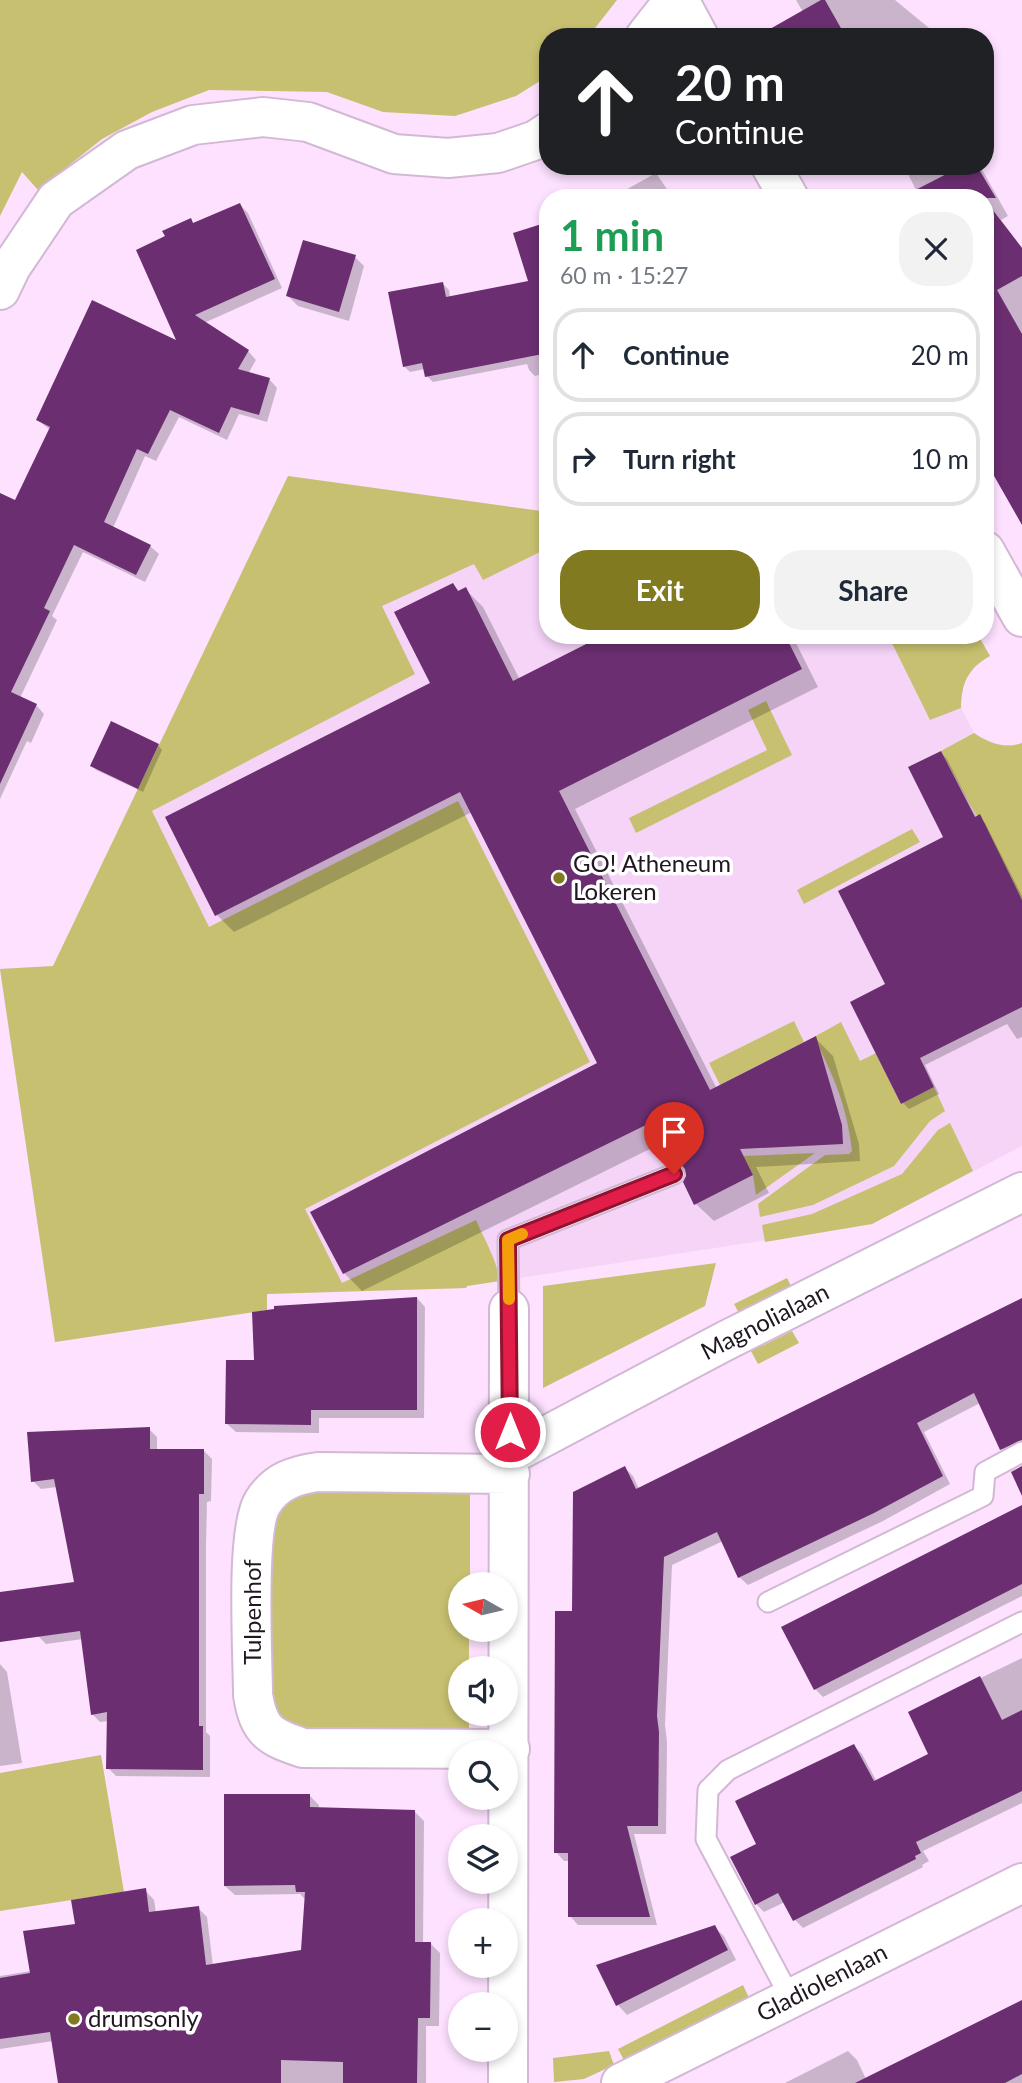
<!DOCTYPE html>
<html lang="en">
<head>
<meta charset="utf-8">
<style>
	body { margin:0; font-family:Lato,sans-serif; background:#f2f2f3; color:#1f2937; height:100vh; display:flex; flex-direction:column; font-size:26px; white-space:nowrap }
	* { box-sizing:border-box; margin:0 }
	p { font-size:23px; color:#747a83 }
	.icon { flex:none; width:38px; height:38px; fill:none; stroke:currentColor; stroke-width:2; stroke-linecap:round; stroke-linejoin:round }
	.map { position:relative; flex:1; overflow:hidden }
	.panel { position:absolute; left:539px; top:189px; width:455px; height:455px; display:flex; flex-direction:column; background:#fff; border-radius:28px; box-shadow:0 4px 10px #0003 }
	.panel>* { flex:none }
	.banner { position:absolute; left:539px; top:28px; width:455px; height:147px; border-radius:28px; box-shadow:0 4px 10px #0003; background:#202124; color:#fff; overflow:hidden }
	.needle { width:46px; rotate:278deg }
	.controls { position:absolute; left:448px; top:1572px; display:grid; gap:14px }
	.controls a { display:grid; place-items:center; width:70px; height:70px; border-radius:50%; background:#fff; box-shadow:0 4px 10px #0003; font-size:35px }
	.pin { position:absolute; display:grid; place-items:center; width:60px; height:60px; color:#fff; margin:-72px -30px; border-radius:50% 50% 50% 0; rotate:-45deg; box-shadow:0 0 7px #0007 }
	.pin .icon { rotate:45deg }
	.me { position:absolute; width:77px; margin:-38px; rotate:0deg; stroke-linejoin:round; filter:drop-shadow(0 0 5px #0008) }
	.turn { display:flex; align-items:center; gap:24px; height:147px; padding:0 21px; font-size:32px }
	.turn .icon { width:91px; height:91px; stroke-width:2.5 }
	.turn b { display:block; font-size:49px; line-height:60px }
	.round { display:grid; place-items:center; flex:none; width:74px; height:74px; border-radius:28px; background:#f2f2f3 }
	.head { display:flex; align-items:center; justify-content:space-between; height:119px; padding:0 21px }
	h1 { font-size:42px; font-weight:700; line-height:52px; color:#1e9e55 }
	.action { display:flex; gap:14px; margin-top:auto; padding:14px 21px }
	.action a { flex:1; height:80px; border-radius:28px; background:#827a20; color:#fff; font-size:28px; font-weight:700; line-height:80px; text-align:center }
	.action a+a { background:#f2f2f3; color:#1f2937 }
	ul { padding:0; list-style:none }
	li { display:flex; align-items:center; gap:21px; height:94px; margin:0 14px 10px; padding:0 7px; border:4px solid #e0e1e3; border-radius:28px }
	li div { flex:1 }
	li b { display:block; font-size:26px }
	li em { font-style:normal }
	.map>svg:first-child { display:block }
</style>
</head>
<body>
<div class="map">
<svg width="1022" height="2083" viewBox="0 0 1022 2083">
	<rect width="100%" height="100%" fill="#fde1ff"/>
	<!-- built -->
	<path fill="#f5d4f8" d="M288,476l260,36v123h430l12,21 -19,13 -7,11 -3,28 13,25 6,4 20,8 13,1 9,-3v403l-150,78 -405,62 -1,2 -199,6v16l-212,32 -55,-373 53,-3z"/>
	<!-- green -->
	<path fill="#c7c070" d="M0,0h617l-29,37h-40v39l-32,20 -61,20 -72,-4 -56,-20 -118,-2 -57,22 -50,27 -64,51 -16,-18 -22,44z
		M288,476l260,36v36l-65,32 -9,-16 -92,42 33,68 -263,137 57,116 249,-126 132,261 -285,147 37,74 134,-63c9,21 20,38 24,61l-33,5 -1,2 -199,6v16l-212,32 -55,-373 53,-3z
		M888,635h90l12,21c-22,12 -29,28 -29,52l-31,12z
		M766,701l26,54 -156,78 -7,-15 138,-68 -19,-40z
		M974,733c14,10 31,16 48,10v157c-25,-51 -55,-99 -81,-149z
		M912,829l8,13 -116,62 -7,-14z
		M794,1021l10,21 -84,43 -11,-22z
		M841,1022l19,39 16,-8 25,51 33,-17 11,24 -15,10 -36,45 -81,39 -53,12 -2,-13 67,-49 24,-1 3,-3c-6,-48 -17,-71 -38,-114z
		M950,1123l23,48 -101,53 -107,18 -3,-17 50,-11 90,-40 36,-44z
		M815,1153l-59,42 -3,-20 -10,-19z
		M716,1263l-11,43 -162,82v-102z
		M787,1278l6,12 -53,25 -6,-11z
		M792,1331l7,12 -41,21 -12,-22 16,4z
		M470,1486v98h-10v45h9v39h-9v45h9v16l-9,8 -171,-6 -17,-13 -7,-89 6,-113 30,-29z
		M101,1755l23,137 -124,19v-138z
		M743,1985l7,15 -126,60 -6,-11z
		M609,2051l5,14 -30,14 -30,3 -1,-24z"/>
	<!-- shadow -->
	<path fill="#0003" d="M796,0h99l45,37h-147l10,-25z
		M904,166h76l28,50 -7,4 21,28v274l-37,-67v-257l-68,-6z
		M656,173l17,25h-62z
		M240,205l8,8 34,75 -78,35 44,28 8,9 -8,14 21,5 8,9 -10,34 -28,-8 -12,26 -48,-23 -23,44 -11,-5 -32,72 37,18 9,8 -14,28 -62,-30 -31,64 5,4 -37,78 16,7 8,9 -13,29 -4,-2 -27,58v-304l15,8 35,-73 -12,-10 142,-76 -13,-107 23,-17 5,5z
		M548,224v148l-13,4 -6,-6 -2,-6 -94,18 -6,-6 -2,-7 -15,3 -6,-6 39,-82 6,6 1,8 81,-16z
		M355,257l9,9 -15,55 -51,-15 -10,-10z
		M453,585l7,7 5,-3 18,18 37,73 88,-45h184l26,52 -243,122 142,280 99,-50 17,17 26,88 1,17 -104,6 13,26 -55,28 -18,-17 -9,-30 -13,-13 -10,-19 -302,149 -18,-18 255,-209 -127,-252 -238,120 -17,-17 215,-231z
		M158,745l4,5 -19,42 -47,-22 -4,-5z
		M941,753l6,6 30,59 2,-1 6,6 37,73v141l-5,2 -10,-15 -82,41 14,29 -30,15 -6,-6 -51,-100 35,-18 59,-147z
		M417,1298l8,9 -1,111h-105v15l-83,-1 -9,-8 29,-62z
		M1022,1299v152l-12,6 -8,-8 -22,-46 -56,29 26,52 -67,37 -135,64 -9,-8 -16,-36 -51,24 -7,160 2,17 -1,92h-32l23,91h-79l-8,-9v-55h-6l-8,-9 17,-240 52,-144 8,8 6,13z
		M149,1429l8,8v14h47l8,8 -1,42 -4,1 -1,43v187l4,4v41l-94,-1 -8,-8v-47l-8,1 -8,-8 -9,-75 -37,5 -8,-8 38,-53 -19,-96 -16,2 -8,-8z
		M1022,1507v89l-199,101 -8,-8z
		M1022,1658v145l-99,48 6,10 -7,4 1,2 -120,61 -8,-8 -10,-18 -21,10 -8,-8 3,-60 95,-98 8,8 15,28 54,-27 -21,-43z
		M0,1664l7,8 15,91 -22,3z
		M310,1796l9,9v4l95,2 10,10 -1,123h8l9,9 -1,73h-13v57h-366l-7,-42 -53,8v-73l31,-5 46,-46 68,-35 9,10 2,13 42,-5 9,9 6,49 90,-14 4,-51 -7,-7 -65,1 -10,-9z
		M714,1927l10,9 12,24 -109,55 -9,-10 -20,-39z
		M1022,2002v81h-237l63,-32 9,9 9,19z"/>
	<!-- building -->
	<path fill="#6b2e71" d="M821,0h4l21,37h-90z
		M962,166h15l19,32h-96z
		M985,200l37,48v28l-25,14 25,44v191l-37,-65z
		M240,203l35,76 -80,36 54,35 -11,19 32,9 -11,37 -28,-8 -12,26 -49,-23 -22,44 -11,-5 -33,73 47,23 -15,30 -62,-30 -30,63 6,3 -39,81 26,12 -37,80v-291l15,7 35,-73 -14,-7 56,-120 84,40 -40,-90 29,-14 -3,-5 29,-13 2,5z
		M548,222v131l-123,24 -3,-14 -19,4 -15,-75 55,-10 3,15 82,-16 -15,-48z
		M303,240l53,15 -17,57 -53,-16z
		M453,583l5,8 8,-4 47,94 91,-46h181l17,34 -243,122 151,299 106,-54 26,89 1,19 -103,5 13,26 -59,30 -11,-23 3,-6 -1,-7 -4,-5 -8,-2 -21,-40 -309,152 -33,-62 287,-149 -137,-271 -245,124 -50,-99 265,-134 -36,-71z
		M111,721l48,23 -21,45 -48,-23z
		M941,751l34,66 5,-3 42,86v107l-102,51 14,29 -33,17 -51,-102 35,-18 -47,-93 105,-54 -35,-70z
		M417,1297v113h-106v15l-86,-1 1,-64h28l-2,-48 22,-3v-3z
		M1022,1298v142l-22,10 -26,-57 -57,30 26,53 -69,37 -136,65 -21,-46 -53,25 -7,159 2,16 -1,94h-31l23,91h-82v-64h-14l1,-242h17l1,-119 52,-26 11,23z
		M150,1427v22h54v45h-5v232h4v44l-97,-1 1,-57 -16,3 -11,-84 -80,11v-50l74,-10 -20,-103 -23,3 -4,-50z
		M1022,1466v30l-11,-24z
		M1022,1505v79l-208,106 -33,-63z
		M980,1676l22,44 20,-10v81l-106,51 5,11 -6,3 1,3 -123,62 -15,-28 -23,12 -25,-48 26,-13 -21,-43 119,-57 20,37 54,-27 -20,-42z
		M224,1794h86v13l105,3v132h16l-1,76h-12l-1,65h-74v-21l-62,-2v23h-223l-8,-51 -50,7v-61l30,-5 -7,-42 52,-7 -4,-24 75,-12 3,24 50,-6 7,59 95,-15 4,-58h-9l-1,-7 -71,1z
		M715,1925l13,25 -112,56 -20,-41z
		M1022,2000v74l-17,9h-150z"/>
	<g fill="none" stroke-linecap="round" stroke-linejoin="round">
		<defs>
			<path id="lane" d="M509,1309l-1,-69 166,-66
				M768,1602l215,-106 2,-24 37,-20
				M791,1999l-85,-160 2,-49 20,-20 294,-148"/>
			<path id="street" d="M679,0l20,37
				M645,37l29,-37
				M771,166l18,32
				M0,290l11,-23 45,-67 71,-50 66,-25 70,-8 45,5 86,32 54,4 50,-5 38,-13 12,-8
				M985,551l37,66
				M510,1455l215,-114 297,-149
				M510,1749l-207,-1c-33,-11 -44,-16 -50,-53 0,-38 -8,-166 10,-193 13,-21 33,-27 55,-30l192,2
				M508,2083l1,-774
				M621,2083l401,-200"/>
		</defs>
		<!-- lane casing -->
		<use href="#lane" stroke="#d3b8d5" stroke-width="23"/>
		<!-- street casing -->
		<use href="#street" stroke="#d3b8d5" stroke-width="42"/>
		<!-- lane -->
		<use href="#lane" stroke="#fff" stroke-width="19"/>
		<!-- street -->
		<use href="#street" stroke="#fff" stroke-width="38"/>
	</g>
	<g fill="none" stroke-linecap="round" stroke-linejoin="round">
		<defs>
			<path id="route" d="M510,1432l-2,-192 166,-66"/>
		</defs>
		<!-- route casing -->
		<use href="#route" stroke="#92132f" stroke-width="18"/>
		<!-- route -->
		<use href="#route" stroke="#e11d48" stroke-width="12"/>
		<!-- slow -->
		<path stroke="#f59e0b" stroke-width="12" d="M509,1299l-1,-59 14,-6"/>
	</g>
	<!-- markers -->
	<g fill="#827a20" stroke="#fff" stroke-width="2.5">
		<circle cx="559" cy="878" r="7"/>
		<circle cx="74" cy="2019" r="7"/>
	</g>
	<g text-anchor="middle" stroke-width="7" stroke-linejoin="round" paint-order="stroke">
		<!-- poi labels -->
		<g font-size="24" fill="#201721" stroke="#fff" text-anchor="start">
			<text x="573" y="872">GO! Atheneum<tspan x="573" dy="28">Lokeren</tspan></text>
			<text x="88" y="2027">drumsonly</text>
		</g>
		<!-- street labels -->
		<g font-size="24" fill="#201721" stroke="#fff">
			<text transform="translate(765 1322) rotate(-27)" y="8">Magnolialaan</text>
			<text transform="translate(253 1612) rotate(-90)" y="8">Tulpenhof</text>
			<text transform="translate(822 1983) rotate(-27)" y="8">Gladiolenlaan</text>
		</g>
	</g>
</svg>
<div class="controls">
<a><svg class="needle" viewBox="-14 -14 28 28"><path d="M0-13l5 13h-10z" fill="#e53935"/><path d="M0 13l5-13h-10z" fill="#747a83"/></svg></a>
<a><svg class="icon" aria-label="sound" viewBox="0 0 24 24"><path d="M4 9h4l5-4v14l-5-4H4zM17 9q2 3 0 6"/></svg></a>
<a><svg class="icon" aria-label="search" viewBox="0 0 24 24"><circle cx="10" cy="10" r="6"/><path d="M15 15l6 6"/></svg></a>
<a><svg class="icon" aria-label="layers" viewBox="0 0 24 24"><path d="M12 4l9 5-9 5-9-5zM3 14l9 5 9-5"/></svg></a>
<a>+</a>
<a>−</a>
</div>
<div class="pin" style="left:674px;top:1174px;background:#d93025"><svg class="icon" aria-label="arrive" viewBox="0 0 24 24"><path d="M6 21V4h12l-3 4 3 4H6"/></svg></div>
<svg class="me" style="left:510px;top:1432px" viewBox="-20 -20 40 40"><circle r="17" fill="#e11d48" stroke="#fff" stroke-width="3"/><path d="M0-11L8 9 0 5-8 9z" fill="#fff"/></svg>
<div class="banner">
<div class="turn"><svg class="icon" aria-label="ahead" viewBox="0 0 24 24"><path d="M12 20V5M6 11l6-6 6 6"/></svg><div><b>20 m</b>Continue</div></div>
</div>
<section class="panel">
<div class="head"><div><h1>1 min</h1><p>60 m · 15:27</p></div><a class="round"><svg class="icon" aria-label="close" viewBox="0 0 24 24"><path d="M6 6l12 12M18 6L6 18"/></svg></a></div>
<ul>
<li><svg class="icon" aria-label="ahead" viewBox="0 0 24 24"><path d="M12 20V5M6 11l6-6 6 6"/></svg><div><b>Continue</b></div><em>20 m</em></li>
<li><svg class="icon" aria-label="right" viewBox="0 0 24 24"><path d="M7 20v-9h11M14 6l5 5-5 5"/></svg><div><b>Turn right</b></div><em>10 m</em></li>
</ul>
<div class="action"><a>Exit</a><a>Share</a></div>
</section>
</div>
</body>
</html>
